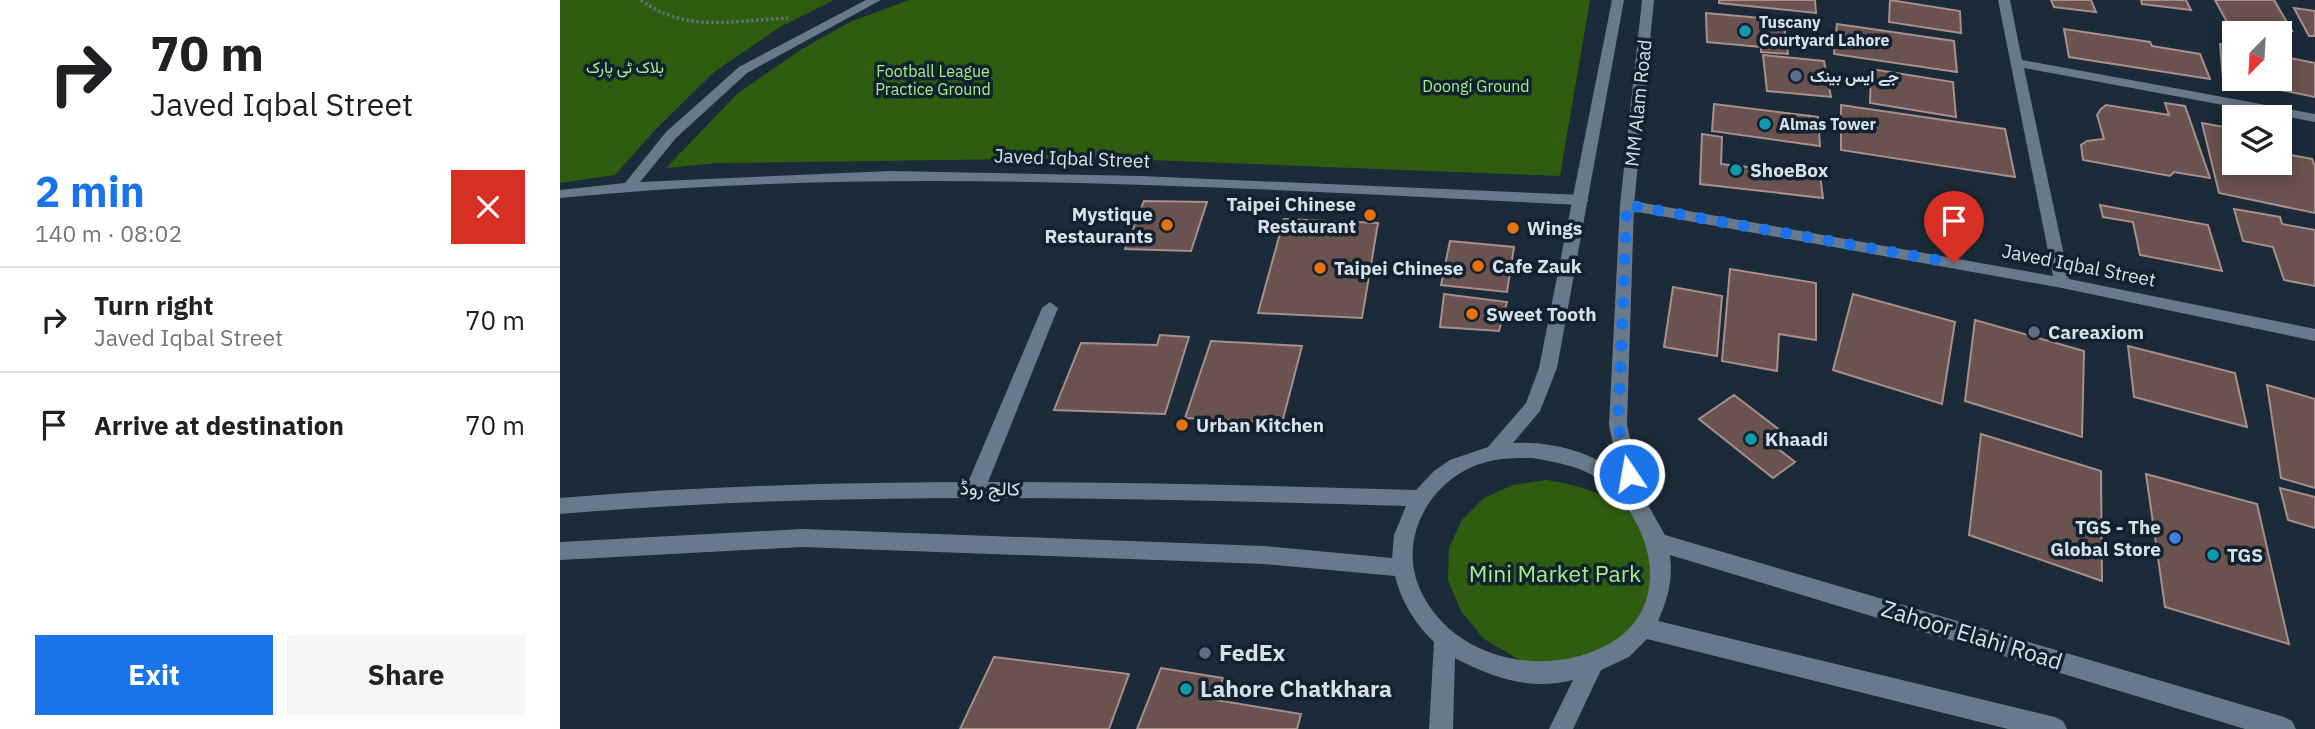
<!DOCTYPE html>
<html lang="en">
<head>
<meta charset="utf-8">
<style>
	body { margin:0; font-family:"IBM Plex Sans",Vazirmatn,sans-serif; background:#f6f6f6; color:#202124; height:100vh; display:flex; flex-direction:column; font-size:26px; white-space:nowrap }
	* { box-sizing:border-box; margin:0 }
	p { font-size:23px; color:#757577 }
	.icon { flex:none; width:38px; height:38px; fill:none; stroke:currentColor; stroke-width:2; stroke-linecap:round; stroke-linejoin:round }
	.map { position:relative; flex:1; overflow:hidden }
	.sheet { display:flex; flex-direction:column; background:#fff; width:560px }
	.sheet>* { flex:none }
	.banner { background:#fff; color:#202124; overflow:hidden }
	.needle { width:46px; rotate:204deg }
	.fabs { position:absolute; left:1662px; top:21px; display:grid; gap:14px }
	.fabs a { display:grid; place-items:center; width:70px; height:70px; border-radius:0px; background:#fff; box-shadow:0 4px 18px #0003; font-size:35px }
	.pin { position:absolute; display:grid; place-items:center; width:60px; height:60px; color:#fff; margin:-72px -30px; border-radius:50% 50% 50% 0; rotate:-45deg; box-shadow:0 0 7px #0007 }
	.pin .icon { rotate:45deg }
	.me { position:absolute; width:77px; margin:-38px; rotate:348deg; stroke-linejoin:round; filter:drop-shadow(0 0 5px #0008) }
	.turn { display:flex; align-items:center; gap:24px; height:147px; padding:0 35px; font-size:32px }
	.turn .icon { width:91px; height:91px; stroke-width:2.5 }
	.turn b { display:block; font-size:49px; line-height:60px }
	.round { display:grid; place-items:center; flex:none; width:74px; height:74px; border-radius:0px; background:#f6f6f6 }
	.overview { display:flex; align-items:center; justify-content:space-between; height:119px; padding:0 35px }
	h1 { font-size:42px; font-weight:700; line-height:52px; color:#1a73e8 }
	.primary-button { display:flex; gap:14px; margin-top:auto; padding:14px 35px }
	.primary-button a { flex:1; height:80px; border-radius:0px; background:#1a73e8; color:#fff; font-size:28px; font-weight:700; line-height:80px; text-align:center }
	.primary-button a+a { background:#f6f6f6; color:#202124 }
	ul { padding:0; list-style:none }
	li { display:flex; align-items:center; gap:21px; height:105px; padding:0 35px; border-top:2px solid #e0e0e0 }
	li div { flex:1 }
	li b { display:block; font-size:26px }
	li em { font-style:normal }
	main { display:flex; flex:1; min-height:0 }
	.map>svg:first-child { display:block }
</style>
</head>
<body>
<main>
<section class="sheet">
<div class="banner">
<div class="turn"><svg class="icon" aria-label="right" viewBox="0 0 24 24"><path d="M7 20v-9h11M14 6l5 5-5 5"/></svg><div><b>70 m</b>Javed Iqbal Street</div></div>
</div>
<div class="overview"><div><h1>2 min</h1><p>140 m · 08:02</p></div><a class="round" style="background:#d93025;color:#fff"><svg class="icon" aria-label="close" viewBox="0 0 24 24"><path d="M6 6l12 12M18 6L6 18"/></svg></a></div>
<ul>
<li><svg class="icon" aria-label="right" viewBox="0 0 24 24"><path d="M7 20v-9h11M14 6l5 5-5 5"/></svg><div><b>Turn right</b><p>Javed Iqbal Street</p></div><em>70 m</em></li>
<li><svg class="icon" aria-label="arrive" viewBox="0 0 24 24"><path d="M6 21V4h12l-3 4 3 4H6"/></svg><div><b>Arrive at destination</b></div><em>70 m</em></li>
</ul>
<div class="primary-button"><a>Exit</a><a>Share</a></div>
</section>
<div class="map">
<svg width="1755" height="729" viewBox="0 0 1755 729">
	<rect width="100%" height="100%" fill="#1c2b39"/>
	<!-- green -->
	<path fill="#2f5d0f" d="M0,0h274l-54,27 -66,45 -59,58 -40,45 -55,8z
		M349,0h681l-30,176 -460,-18 -383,5 -51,5 72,-75 64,-44 48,-27z
		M986,480c42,6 93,23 108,68 4,11 -8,70 -11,85l-90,34 -35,-8 -34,-20 -23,-28 -13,-31 1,-32 13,-28 22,-22 29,-13z"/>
	<!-- building -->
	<path fill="#6a524e" stroke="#a98e8a" stroke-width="2" d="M1159,0h96l1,13 -97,-10z
		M1330,0l70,11 1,22 -72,-11z
		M1491,0h40l5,12 -42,-5z
		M1581,0h45l5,10 -49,-6z
		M1655,0h59l18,31 -65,-9z
		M1734,8l21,3v25h-6z
		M1146,13l77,7 5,34 -27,-2v-5l-54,-5z
		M1277,24l117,17 3,31 -123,-18 1,-13 20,3 1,-7 -20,-3z
		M1504,29l86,13 2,4 48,8 10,25 -141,-22z
		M1660,44l15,3v32h45v-23l35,7v34l-92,-19z
		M1203,55l61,6 7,36 -64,-6z
		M1311,69l82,13 3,35 -86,-14z
		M1605,103l20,3 25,72 -36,-6 -4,4 -87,-16 -2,-15 6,-4 17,-2 -7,-24 4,-6 5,-4 63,10z
		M1154,104l104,13 2,29 -108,-15z
		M1281,105l164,24 10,48 -174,-27z
		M1642,123l33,6v34h45v-10l32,6 3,7v47l-96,-20z
		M1142,134l20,3 -1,27 99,11 3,23 -123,-14z
		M584,201l63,1 -16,49 -66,-2z
		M1540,205l108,20 14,46 -82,-16 -7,-33 -30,-5z
		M1674,209l46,8 2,7 33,6v56l-31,-6 -11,-33 -30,-6z
		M724,219l94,4 -16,95 -104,-5z
		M890,241l64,6 -7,45 -66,-7z
		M1170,269l86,14v57l-37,-6 -2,37 -55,-10z
		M1113,287l49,9 -5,60 -53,-9z
		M884,294l63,8 -8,29 -59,-4z
		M1293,294l102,28 -13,82 -109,-34z
		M1415,320l109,31 -2,86 -117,-36z
		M600,335l29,2 -24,77 -111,-4 27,-67 76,2z
		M651,341l91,5 -20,77 -97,-5z
		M1568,346l107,27 12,54 -113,-30z
		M1707,385l48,14v89l-34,-10z
		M1174,395l51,39 -13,10 23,18 -22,16 -74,-59z
		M1421,434l120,37 1,110 -133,-46z
		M1586,474l111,30 32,140 -124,-37z
		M1720,488l35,9v31l-27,-8z
		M434,657l135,17 -20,55h-149z
		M601,668l62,10 -7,22 85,14 -4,15h-160z"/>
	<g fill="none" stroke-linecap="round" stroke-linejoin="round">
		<!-- path -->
		<path stroke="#64717d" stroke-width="3.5" stroke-dasharray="2.5 2.5" stroke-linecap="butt" d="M81,0c46,34 94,20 147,18"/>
		<!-- street -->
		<path fill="#67798a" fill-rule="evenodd" d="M306,0h15l-134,73 -71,65 -36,44 249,-11 252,5 441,19 7,5 -7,5c-340,-16 -682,-41 -1022,-7v-8l65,-7 41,-51 73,-65z
			M1438,0h12l12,60 293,54v8l-291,-54 45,211 246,50v12l-253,-53 -435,-78 -7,-5 7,-5 426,76z
			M490,302l8,6 -72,179 -3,6 -7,2 -7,-2 -3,-6 76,-179z"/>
		<!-- secondary -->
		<path fill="#67798a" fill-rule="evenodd" d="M1052,0h12l-67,368 -17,43 -27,32c35,-2 79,8 106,31l-10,-49 11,-220 22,-205h12l-20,205 -7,220 17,73 21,37 619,182 8,4 4,8h-51l-575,-174c3,24 -2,44 -12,66l397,96 8,4 4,8h-59l-361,-90 -18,18 -28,13 -28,59h-24l24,-49c-43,11 -80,-2 -118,-22l-2,71h-24l5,-87c-19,-18 -33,-41 -39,-66l-131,-12 -462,-17 -242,13v-18l242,-13 462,17 128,12 2,-23 12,-29c-283,-8 -564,-16 -846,8v-16c285,-24 570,-16 856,-8l18,-19 16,-11 38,-13 38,-44 13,-35zM973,458c21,4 42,7 61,18 58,37 85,133 11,170 -64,33 -156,12 -186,-59 -21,-50 12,-107 61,-123 17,-6 35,-6 53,-6z"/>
	</g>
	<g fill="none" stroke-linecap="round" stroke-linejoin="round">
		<!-- route -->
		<path stroke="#1a73e8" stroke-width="12" stroke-dasharray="0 21.6" d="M1069,474l-11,-49 9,-220 327,58"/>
	</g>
	<!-- markers -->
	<g fill="#0f9aa8" stroke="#12212f" stroke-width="2.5">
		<circle cx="1185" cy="31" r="7"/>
		<circle cx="1205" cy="124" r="7"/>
		<circle cx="1176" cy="170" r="7"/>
		<circle cx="1191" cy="439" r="7"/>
		<circle cx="1653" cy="555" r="7"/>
		<circle cx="626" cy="689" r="7"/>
	</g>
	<g fill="#5c6f8a" stroke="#12212f" stroke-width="2.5">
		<circle cx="1236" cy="76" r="7"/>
		<circle cx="1474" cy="332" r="7"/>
		<circle cx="645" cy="653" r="7"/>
	</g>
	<g fill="#e8710a" stroke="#12212f" stroke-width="2.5">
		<circle cx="810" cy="215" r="7"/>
		<circle cx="607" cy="225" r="7"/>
		<circle cx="953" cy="228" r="7"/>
		<circle cx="918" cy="266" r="7"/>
		<circle cx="760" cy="268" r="7"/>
		<circle cx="912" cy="314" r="7"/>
		<circle cx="622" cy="425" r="7"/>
	</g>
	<circle fill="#3f7fe0" stroke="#12212f" stroke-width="2.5" cx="1615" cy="538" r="7"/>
	<g text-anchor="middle" stroke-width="7" stroke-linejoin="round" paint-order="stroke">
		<!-- far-poi labels -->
		<g font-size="16" font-weight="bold" fill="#d7e0ea" stroke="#12212f" text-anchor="start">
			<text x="1199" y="28">Tuscany<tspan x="1199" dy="18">Courtyard Lahore</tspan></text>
			<text x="1250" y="82">جے ایس بینک</text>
			<text x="1219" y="130">Almas Tower</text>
		</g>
		<!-- far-park labels -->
		<g font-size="16" fill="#a7ed83" stroke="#12212f">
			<text x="65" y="73">بلاک ٹی پارک</text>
			<text x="373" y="77">Football League<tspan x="373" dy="18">Practice Ground</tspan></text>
			<text x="916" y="92">Doongi Ground</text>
		</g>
		<!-- street labels -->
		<g font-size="19" fill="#d7e0ea" stroke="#12212f">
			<text transform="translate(1078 103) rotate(-84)" y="7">MM Alam Road</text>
			<text transform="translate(512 158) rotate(2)" y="7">Javed Iqbal Street</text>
			<text transform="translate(1519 265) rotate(11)" y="7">Javed Iqbal Street</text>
			<text transform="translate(430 488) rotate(1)" y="7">کالج روڈ</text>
		</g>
		<!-- poi labels -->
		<g font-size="19" font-weight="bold" fill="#d7e0ea" stroke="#12212f" text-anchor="start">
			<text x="1190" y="177">ShoeBox</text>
			<text x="796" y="211" text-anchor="end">Taipei Chinese<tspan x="796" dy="22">Restaurant</tspan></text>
			<text x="593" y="221" text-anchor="end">Mystique<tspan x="593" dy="22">Restaurants</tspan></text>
			<text x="967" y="235">Wings</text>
			<text x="932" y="273">Cafe Zauk</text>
			<text x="774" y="275">Taipei Chinese</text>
			<text x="926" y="321">Sweet Tooth</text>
			<text x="1488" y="339">Careaxiom</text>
			<text x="636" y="432">Urban Kitchen</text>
			<text x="1205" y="446">Khaadi</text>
			<text x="1601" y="534" text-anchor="end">TGS - The<tspan x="1601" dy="22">Global Store</tspan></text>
			<text x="1667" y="562">TGS</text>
		</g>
		<!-- near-park labels -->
		<g font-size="23" fill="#a7ed83" stroke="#12212f">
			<text x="995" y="582">Mini Market Park</text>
		</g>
		<!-- near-street labels -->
		<g font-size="23" fill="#d7e0ea" stroke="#12212f">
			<text transform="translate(1412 635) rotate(17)" y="8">Zahoor Elahi Road</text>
		</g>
		<!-- near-poi labels -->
		<g font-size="23" font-weight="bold" fill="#d7e0ea" stroke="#12212f" text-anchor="start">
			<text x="659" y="661">FedEx</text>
			<text x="640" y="697">Lahore Chatkhara</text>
		</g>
	</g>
</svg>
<div class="fabs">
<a><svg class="needle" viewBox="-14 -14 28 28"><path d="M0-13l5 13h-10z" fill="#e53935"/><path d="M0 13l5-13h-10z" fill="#757577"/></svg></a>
<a><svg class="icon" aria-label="layers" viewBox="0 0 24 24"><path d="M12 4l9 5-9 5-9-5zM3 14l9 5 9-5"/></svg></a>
</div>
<div class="pin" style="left:1394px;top:263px;background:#d93025"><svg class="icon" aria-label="arrive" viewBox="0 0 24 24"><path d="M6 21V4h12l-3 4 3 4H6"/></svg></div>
<svg class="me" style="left:1069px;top:474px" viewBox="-20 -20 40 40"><circle r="17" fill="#1a73e8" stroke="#fff" stroke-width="3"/><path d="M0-11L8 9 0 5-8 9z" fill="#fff"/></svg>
</div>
</main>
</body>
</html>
